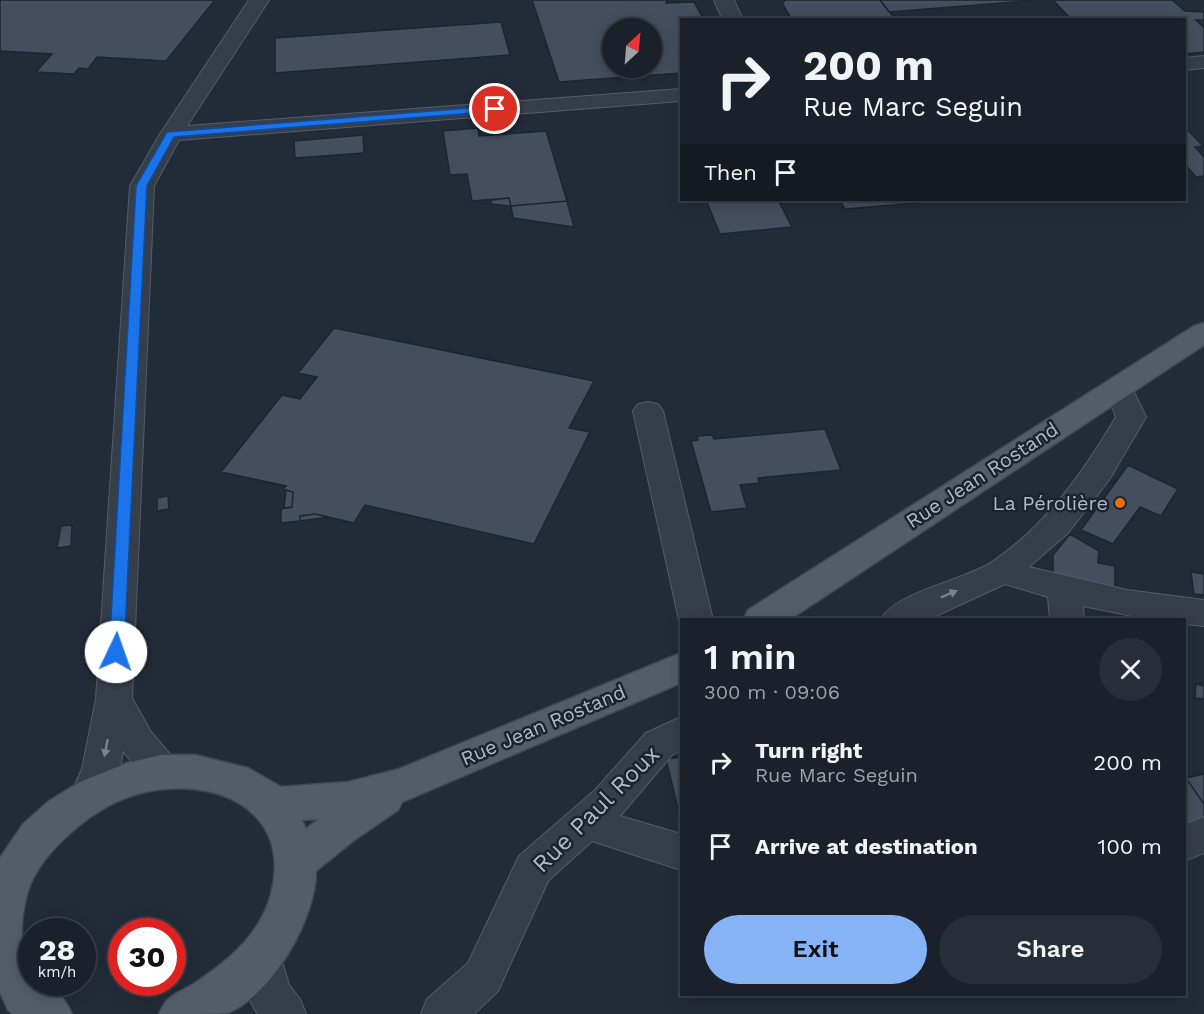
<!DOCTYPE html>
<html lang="en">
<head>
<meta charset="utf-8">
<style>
	body { margin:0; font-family:"Work Sans",sans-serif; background:#272e37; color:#f1f3f6; height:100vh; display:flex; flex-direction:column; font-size:22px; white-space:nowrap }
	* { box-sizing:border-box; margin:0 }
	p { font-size:20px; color:#9fa3a9 }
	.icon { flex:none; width:33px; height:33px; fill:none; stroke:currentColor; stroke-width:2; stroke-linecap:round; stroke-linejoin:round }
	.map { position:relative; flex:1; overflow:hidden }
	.panel { position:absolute; left:680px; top:618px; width:506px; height:378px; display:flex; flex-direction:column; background:#1a212b; border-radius:0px; box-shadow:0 3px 15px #0003,0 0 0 2px #383e47 }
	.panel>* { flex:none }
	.banner { position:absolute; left:680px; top:18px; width:506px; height:183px; border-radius:0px; box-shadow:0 3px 15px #0003,0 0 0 2px #383e47; background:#1a212b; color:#f1f3f6; overflow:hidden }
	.needle { width:39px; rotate:26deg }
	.buttons { position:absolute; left:602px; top:18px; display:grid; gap:12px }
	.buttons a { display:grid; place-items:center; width:60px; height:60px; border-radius:50%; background:#1a212b; box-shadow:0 3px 15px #0003,0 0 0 2px #383e47; font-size:30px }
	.speed { position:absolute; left:18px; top:918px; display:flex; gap:12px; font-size:30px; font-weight:700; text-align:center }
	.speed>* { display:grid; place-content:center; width:78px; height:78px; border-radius:50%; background:#1a212b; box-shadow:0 3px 15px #0003,0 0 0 2px #383e47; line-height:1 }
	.speed small { font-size:15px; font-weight:400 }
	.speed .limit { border:9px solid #d22; background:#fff; color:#111 }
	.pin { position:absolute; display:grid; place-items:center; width:51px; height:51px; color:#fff; margin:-26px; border:3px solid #fff; border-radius:50%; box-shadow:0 2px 6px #0007 }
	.me { position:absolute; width:66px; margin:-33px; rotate:3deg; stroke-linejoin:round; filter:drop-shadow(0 0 4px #0008) }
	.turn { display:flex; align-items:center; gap:21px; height:126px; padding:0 24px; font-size:27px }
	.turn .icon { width:78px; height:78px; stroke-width:2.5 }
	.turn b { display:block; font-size:42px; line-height:51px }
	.then { display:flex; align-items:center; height:57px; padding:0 24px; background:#0003; gap:12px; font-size:22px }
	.round { display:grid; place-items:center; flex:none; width:63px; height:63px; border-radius:32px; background:#272e37 }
	.head { display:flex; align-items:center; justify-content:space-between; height:102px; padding:0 24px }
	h1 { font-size:36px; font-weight:600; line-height:45px }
	.button { display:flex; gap:12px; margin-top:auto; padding:12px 24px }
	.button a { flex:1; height:69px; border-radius:36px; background:#86b2f6; color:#111; font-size:24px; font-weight:600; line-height:69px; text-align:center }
	.button a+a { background:#272e37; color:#f1f3f6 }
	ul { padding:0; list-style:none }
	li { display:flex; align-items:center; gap:18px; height:84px; padding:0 24px }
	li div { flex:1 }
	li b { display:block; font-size:22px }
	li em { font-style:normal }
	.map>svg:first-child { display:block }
</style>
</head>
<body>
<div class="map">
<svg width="1204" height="1014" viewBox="0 0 1204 1014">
	<rect width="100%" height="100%" fill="#222c39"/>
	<!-- building -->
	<path fill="#434f5e" stroke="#1d2530" stroke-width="1.5" fill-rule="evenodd" d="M0,0h215l-49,61 -69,-4 -9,12 -9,-1 -5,6 -38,-2 16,-18 -52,-3z
		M532,0h135l-1,3 28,-1 10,18h-23v53l-122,9zM612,28h39v40h-39z
		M786,0h94l16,20h-104l-10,-17z
		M880,0h148l1,1 -140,11z
		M1053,0h119l13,11 19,1v8h-8l8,8v24l-20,2v-34h-112z
		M501,22l9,33 -235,18v-35z
		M1184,126l19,20 -8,1 9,10v19l-8,1 -12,-14z
		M478,128l1,8 67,-5 21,70 -56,5 -2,-8 -37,3 -5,-27 -17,1 -7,-44z
		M363,135l1,18 -69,5 -1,-17z
		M509,198l2,8 -20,-2v-4z
		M706,200h72l14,27 -72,7z
		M840,200h111l-106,9z
		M567,201l7,26 -61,-9 -2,-12z
		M334,328l260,53 -25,47 21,4 -56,112 -169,-39 -11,18 -39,-9 -15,2v5l-19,2v-14l11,-2 1,-15 -10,-3 3,-3 -65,-14 61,-77 18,4 17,-22 -19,-4z
		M825,429l16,41 -83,8 1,5 -19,2 7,23 -36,4 -20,-71 7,-1 -1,-4 15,-1 2,4z
		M1128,465l50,24 -17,27 -21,-9 -27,37 -32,-14z
		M286,490l7,2 -1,15 -8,1z
		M168,496l1,13 -12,2v-13z
		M315,514l14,3 -29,4v-5z
		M72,525l-1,21 -14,2 4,-22z
		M1070,534l29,17 -1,12 17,3v22l-62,-14v-19z
		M1191,572l13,2v21l-10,-1z
		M1196,684l8,2v13l-9,-1z
		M681,757v64l-15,-62z
		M1204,774v30l-18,-26z
		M1186,778l18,26v17l-20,6v-48z"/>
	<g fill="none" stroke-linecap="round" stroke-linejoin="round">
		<defs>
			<path id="minor" d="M249,0h20l-82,126 494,-37v12l-502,39 -25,46 -22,512 19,34 24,28 6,11 -6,11 -13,5 -13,-5 -26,-31 -3,18 -16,37 -14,4 -14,-4 -5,-12 11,-25 14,-70 34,-513 30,-52z
				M714,0h20l9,20h-20z
				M1204,56v12l-20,2v-12z
				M1118,377l10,3 18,37 -37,63 -41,53 -39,34 98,23 77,10v26l-20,-2v-4h-32l-69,-14 1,14h-34l-2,-23 -43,-13 -78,36h-47c15,-28 85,-40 112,-58 55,-37 91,-90 124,-145l-12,-31 4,-6z
				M648,402l10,2 5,7 50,209h-32v4l-2,-4 -46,-209 5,-7z
				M681,717v33l-9,5 -52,61 61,18v36l-89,-29 -44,40 -50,110 -24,23h-53l6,-15 41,-36 51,-107 76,-66 51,-57z
				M1204,817v36l-20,8v-36z
				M262,938l15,6 12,41 11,14 6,15h-48c-9,-11 -19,-43 -17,-56 1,-5 4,-10 6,-14z"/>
			<path id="major" d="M1204,323v22l-415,275h-46l5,-10 446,-284z
				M681,653v30l-279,119 -4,8 -45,31 -37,30c0,47 -43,123 -88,142 -11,1 -55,1 -69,1 9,-21 17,-19 36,-31 30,-20 60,-44 73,-79 32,-95 -56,-132 -134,-109 -26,8 -50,25 -69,43 -17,16 -34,37 -39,60 -3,13 -5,28 -4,41 1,7 7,14 9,21 2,7 1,15 1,22 20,0 32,14 40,32h-59l-5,-4 -8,-18v-134l23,-34 26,-23 31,-19 47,-19 34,-8h34l53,13 33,19 67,-5 51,-13zM319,819l-13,10 -4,-9z"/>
		</defs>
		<!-- minor casing -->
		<use href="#minor" stroke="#535c67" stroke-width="2"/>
		<!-- major casing -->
		<use href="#major" stroke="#3f4753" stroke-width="3"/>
		<!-- minor -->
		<use href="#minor" fill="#363e4a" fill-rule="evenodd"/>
		<!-- major -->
		<use href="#major" fill="#535d6a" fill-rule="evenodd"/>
	</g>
	<!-- one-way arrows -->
	<defs><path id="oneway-solid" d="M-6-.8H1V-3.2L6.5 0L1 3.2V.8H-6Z" transform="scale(1.5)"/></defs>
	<g fill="#79828e">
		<use href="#oneway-solid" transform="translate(949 594) rotate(-23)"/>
		<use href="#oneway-solid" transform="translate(106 748) rotate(101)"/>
	</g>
	<!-- route -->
	<path fill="#1a73e8" stroke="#114b97" stroke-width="1.5" d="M495,106l4,1v4l-325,26 -27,49 -23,466 -2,4h-11l-2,-4 27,-466 31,-54z"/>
	<!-- markers -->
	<circle fill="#e8710a" stroke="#1b232e" stroke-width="2" cx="1120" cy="503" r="6"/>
	<g text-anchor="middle" stroke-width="5" stroke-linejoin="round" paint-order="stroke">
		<!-- street labels -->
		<g font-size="20" fill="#b0b9c6" stroke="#1b232e">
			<text transform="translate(982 475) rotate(-33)" y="7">Rue Jean Rostand</text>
			<text transform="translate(543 725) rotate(-23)" y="7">Rue Jean Rostand</text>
		</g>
		<!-- poi labels -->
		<g font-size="20" fill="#b0b9c6" stroke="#1b232e" text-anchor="end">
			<text x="1108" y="510">La Pérolière</text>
		</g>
		<!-- near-street labels -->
		<g font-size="24" fill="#b0b9c6" stroke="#1b232e">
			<text transform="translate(596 809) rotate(-45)" y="8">Rue Paul Roux</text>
		</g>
	</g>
</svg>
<div class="buttons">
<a><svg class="needle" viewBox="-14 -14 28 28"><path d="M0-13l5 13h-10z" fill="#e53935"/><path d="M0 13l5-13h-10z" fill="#9fa3a9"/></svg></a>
</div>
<div class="speed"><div>28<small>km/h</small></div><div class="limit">30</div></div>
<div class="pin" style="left:495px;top:109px;background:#d93025"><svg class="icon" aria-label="arrive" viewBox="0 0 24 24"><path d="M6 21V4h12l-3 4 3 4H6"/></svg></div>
<svg class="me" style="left:116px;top:652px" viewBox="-20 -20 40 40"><circle r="19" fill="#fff"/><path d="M0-13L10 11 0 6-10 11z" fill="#1a73e8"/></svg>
<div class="banner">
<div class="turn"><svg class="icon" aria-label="right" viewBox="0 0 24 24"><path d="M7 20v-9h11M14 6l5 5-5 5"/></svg><div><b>200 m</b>Rue Marc Seguin</div></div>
<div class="then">Then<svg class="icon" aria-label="arrive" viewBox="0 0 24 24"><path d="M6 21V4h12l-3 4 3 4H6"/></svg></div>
</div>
<section class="panel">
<div class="head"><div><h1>1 min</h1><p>300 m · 09:06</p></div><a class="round"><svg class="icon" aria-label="close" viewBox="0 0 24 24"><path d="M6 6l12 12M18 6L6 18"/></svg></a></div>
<ul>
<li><svg class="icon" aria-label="right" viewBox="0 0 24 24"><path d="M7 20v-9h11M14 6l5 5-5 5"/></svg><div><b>Turn right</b><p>Rue Marc Seguin</p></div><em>200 m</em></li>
<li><svg class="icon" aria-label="arrive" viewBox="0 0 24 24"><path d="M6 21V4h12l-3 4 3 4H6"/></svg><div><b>Arrive at destination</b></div><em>100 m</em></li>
</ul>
<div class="button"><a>Exit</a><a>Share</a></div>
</section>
</div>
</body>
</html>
